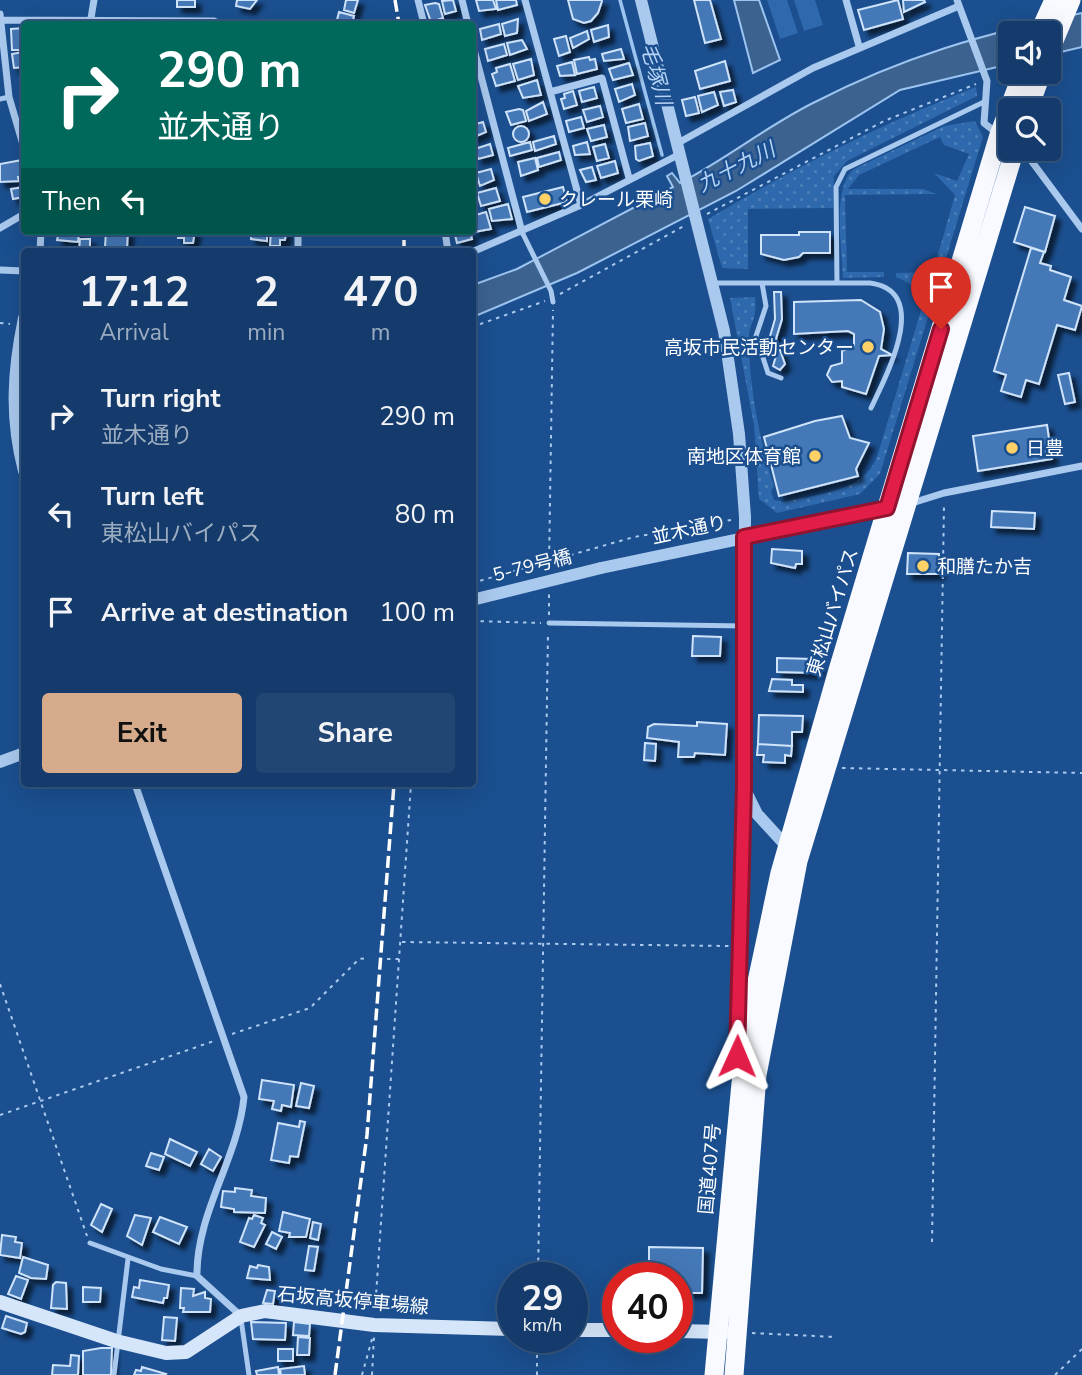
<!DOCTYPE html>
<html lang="en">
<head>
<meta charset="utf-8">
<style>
	body { margin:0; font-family:"Nunito Sans","Noto Sans JP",sans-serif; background:#214673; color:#f1f3f6; height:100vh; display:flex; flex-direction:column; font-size:26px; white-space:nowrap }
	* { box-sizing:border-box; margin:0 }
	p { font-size:23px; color:#9dadc1 }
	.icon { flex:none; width:38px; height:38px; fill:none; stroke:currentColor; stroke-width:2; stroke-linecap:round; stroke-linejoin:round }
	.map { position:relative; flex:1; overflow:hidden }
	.details { position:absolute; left:21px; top:248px; width:455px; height:539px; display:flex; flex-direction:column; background:#143b6b; border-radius:7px; box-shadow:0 7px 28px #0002,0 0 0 2px #33557e }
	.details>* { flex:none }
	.hud { position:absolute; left:21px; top:21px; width:455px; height:214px; border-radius:7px; box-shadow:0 7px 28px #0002,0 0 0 2px #33557e; background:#00695c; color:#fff; overflow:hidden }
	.tools { position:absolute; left:998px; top:21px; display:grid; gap:14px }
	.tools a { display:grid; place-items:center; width:63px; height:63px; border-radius:7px; background:#143b6b; box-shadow:0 7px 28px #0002,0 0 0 2px #33557e; font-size:35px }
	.speed { position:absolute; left:497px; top:1262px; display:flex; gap:14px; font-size:35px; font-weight:700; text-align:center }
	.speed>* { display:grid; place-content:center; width:91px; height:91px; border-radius:50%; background:#143b6b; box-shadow:0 7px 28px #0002,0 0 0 2px #33557e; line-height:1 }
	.speed small { font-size:18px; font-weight:400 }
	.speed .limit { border:10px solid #d22; background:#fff; color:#111 }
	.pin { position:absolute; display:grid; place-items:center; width:60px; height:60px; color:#fff; margin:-72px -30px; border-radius:50% 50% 50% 0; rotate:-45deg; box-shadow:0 0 7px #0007 }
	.pin .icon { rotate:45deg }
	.me { position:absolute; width:77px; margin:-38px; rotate:1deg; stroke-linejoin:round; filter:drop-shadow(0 0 5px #0008) }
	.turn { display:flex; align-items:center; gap:24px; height:147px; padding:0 21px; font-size:32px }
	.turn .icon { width:91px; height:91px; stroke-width:2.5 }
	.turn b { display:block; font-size:49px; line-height:60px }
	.then { display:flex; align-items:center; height:66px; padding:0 21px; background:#0003; gap:14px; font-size:26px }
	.eta { display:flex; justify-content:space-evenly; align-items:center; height:119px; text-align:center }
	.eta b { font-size:42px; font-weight:700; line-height:49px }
	.cta { display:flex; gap:14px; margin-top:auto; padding:14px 21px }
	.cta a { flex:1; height:80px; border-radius:7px; background:#d6ab8b; color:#111; font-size:28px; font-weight:700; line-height:80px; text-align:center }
	.cta a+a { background:#214673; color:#f1f3f6 }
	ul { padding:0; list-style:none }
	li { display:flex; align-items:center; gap:21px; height:98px; padding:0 21px }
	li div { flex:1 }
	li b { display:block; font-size:26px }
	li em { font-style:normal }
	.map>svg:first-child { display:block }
</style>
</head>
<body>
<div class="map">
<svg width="1082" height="1375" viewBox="0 0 1082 1375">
	<defs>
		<pattern id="grass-dots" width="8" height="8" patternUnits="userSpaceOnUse" patternTransform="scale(1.75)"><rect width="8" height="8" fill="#2e69ad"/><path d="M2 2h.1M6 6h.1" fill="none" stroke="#4d80b9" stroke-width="1.8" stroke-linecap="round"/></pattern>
		<filter id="shadow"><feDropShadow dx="5.5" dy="5.5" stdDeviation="2" flood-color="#0009"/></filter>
	</defs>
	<rect width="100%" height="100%" fill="#1b4f8f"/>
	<!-- grass -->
	<path fill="url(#grass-dots)" d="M976,87l1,9 -130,65 -13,15 -1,32 -85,1v60l-26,-1 -14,-49c86,-51 175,-96 268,-132z
		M975,121l8,16 -103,337 -20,20 -83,19 -18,-14 -5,-74 -24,-127 25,-1c3,24 -7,27 -6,43 0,46 11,102 25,146l-3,5 3,9 9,2c33,-8 80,-9 94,-45l45,-150c-1,-18 -11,-24 -26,-30v-4l37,-1 22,-77 -21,-22 23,8 12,-27 -25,-9 -4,-8 -81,38 -11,14h75l13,5 -91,1 2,77h37v5l-41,1c-1,-27 -12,-96 13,-110l88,-42z"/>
	<!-- green -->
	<path fill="#2e69ad" d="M767,0h20l11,33 -18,6z
		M794,0h21l8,25 -19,6z"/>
	<!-- water -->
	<path fill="#3c6290" stroke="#9cc4f0" stroke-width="2" d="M734,0h25l21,60 -27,13z
		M1082,13v34l-34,8v-22h-38v31l-110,26 -164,101 -159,82 -104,44v-32l44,-16 156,-82 -6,-11 5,-3 8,10c46,-24 87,-57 133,-80 91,-47 170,-69 269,-90z"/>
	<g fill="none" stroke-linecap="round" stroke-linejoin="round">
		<!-- stream -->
		<path stroke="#9cc4f0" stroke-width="3.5" d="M620,0l42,155"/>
	</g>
	<!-- building -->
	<path fill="#4478b7" stroke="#cfe3fa" stroke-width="2" filter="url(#shadow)" d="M177,0h18v7h-18z
		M237,0h20l-7,9 -14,-3z
		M346,0h12l-4,13 -10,-3z
		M453,0l3,11 -11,3 -3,-13z
		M476,0h17l3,9 -17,2z
		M496,0h20l1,5 -19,5z
		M568,0h33l1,1 -4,12 -7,8 -7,2 -11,-4z
		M694,0h16l11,39 -16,4z
		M898,0l5,19 -39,11 -6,-20z
		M903,0h21l1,2 -21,10z
		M435,3l4,1 4,14 -12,4 -6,-17z
		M339,12l15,4 -2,8h-16z
		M518,19l-1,14 -12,3 -3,-12z
		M499,24l2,10 -19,6 -2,-11z
		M608,25l1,12 -15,5 -3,-12z
		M24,28v22h-12l-1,-21z
		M587,31l2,8 -16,9 -3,-10z
		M566,36l4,16 -11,4 -5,-17z
		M522,40l5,9 -17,6 -3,-12z
		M504,44l3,11 -19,6 -3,-12z
		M621,49l3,10 -20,2 -2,-7z
		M23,52l1,15 -10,1 -2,-14z
		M589,57l1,3 5,-1 2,10 -20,5 -3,-14z
		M531,59l3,16 -16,5 -5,-16z
		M725,61l5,20 -30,8 -5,-18z
		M572,62l3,13 -15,1 -3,-10z
		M629,63l4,12 -20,5 -4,-11z
		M510,64l5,17 -19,5 -4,-12 5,-2 -1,-4z
		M537,80l4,15 -18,3 -5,-12z
		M632,84l3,11 -16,7 -4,-13z
		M594,87l3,11 -15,4 -3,-11z
		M733,90l3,12 -12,4 -4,-14z
		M573,91l4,14 -13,4 -3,-10 4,-1 -1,-4z
		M714,92l4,13 -16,7 -4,-16z
		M695,97l4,16 -13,3 -4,-16z
		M543,102l4,12 -18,7 -3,-10z
		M639,104l4,15 -17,4 -4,-14z
		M600,106l3,11 -16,5 -4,-12z
		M519,109l4,1 3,11 -15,4 -5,-13z
		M581,117l3,11 -15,4 -3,-11z
		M483,122l3,10 -14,6v-13z
		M645,123l3,13 -18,5 -2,-14z
		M604,125l3,12 -16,4 -4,-12z
		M513 134a8 8 0 1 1 16 0a8 8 0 1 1-16 0Z
		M554,136l2,8 -21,7 -2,-9z
		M530,142l2,8 -22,6 -2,-8z
		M587,142l3,12 -15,1 -2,-9z
		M650,143l3,13 -14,5 -3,-2 -1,-13z
		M490,144l3,11 -15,4 -3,-10z
		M605,144l4,14 -12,3 -4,-14z
		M559,152l2,8 -22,7 -2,-9z
		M535,158l3,12 -17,6 -3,-14z
		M22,160l2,16 -6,1 1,4 -19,1v-18z
		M615,161l3,12 -17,5 -4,-12z
		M592,167l4,13 -10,2 -6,-12z
		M491,169l3,11 -14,6 -4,-13z
		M24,187v10l-11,2 -2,-10z
		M563,187l4,15 -40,10 -4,-15z
		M496,188l4,13 -19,5 -4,-13z
		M508,204l4,15 -20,2 -3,-12z
		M1025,207l30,9 -10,36 -31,-10z
		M486,212l5,17 -17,3 -2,-16z
		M59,231h20l-1,11 -21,-2z
		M106,231h22l-1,17 -22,-1z
		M178,231h17l-2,12h-9v-5h-6z
		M251,231h16v10l-16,-2z
		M271,231h15l-1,9h-5v6h-10z
		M454,231h16l2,8 -15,4z
		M799,232h31v21h-27l-4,4 -15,3 -23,-6v-19h38z
		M80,239h10v13h-11z
		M1031,248l13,4 -4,11 11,3 -1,4 21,7 -7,23 18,6 -7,24 -18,-5 -18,59 -13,-4 -5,17 -20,-6 5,-16 -12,-4z
		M774,292h7l1,27 -6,20 9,25 -5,6 -7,-4 3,-10 -7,-16 6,-21z
		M861,300l19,12 4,17 -3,20 11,6 -13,1 -13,38 -24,-7v-6l-10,1 -5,-7 4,-9 11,-3v-12l12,-5v-12l-6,-3 -54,3v-32z
		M1069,373l6,29 -10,2 -7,-29z
		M842,416l8,22 19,5 -13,26 2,7 -79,20 -15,-59 51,-16z
		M1047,425l5,34 -74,12 -5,-35z
		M992,511l43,2 -1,16 -43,-2z
		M772,549l30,2v13h-6l-1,4 -24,-5z
		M908,553l31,1v20h-32z
		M693,636l28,1 -1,19h-28z
		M777,658l36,1v4h5v7l-3,3 -38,-1z
		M772,679l20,1v5h11v7l-34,-1z
		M759,715l44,1 -1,16h-10v14l-34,-2z
		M697,722l30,2 -2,31 -30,-2 -1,4h-16l1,-15 -32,-4 1,-11 6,-3 43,2z
		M645,743l11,1 -1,17 -11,-1z
		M758,744l34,2 -1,10 -6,-1v8l-22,-1 1,-7h-7z
		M262,1080l32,5 -3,22 -9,-2 -1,6 -9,-2 2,-8 -15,-2z
		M301,1083l13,3 -5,22 -13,-2z
		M300,1121l5,1 -7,35 -8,-1 -1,7 -18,-3 7,-37 21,4z
		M170,1139l27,13 -7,14 -25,-12z
		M209,1149l12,8 -8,14 -12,-7z
		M151,1153l13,4 -5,13 -13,-4z
		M235,1188l17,2 -1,6 15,2 -1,15 -31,-1v-3l-13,-2 2,-16 12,1z
		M101,1204l11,5 -10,23 -11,-7z
		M283,1212l27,7 -4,18h-17l1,-4 -11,-2z
		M135,1215l16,3 -9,27 -15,-9z
		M254,1215l9,3 -2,5 4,2 -11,22 -14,-5 9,-24 3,1z
		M160,1217l27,10 -8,17 -26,-12z
		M313,1222l8,2 -3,16 -8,-2z
		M272,1232l10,5 -6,12 -10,-5z
		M2,1235l14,2 -1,5 7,1 -2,15 -20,-3z
		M309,1246l9,1 -4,24 -9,-1z
		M649,1247l54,1 -1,45h-25v-15h-28z
		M23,1257l25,8 -2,14 -15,-1 -12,-5z
		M258,1265l11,2 1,13 -23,-2 3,-12 7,2z
		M16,1276l12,4 -7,19 -13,-5z
		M140,1280l29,5 -2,13h-3l-1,5 -31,-6 2,-10 5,1z
		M56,1282l10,1 1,26 -16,-1 2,-23z
		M83,1287l18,1 -1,14h-17z
		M181,1288l13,1 -1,7 12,-4v6l6,1 -1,13h-27l1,-4h-4z
		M267,1290l8,1 -2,13 -10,-1z
		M6,1316l21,7 -2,9 -4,2 -19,-6z
		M164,1317l13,1 -2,23 -13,-1z
		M251,1322l35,1 -1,17 -32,-1z
		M294,1322l16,2 -1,12 -16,-1z
		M298,1337l12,1 -1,17h-12z
		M101,1348h11l-1,27h-28v-24z
		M278,1349h15v12h-15z
		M71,1355l8,1 -1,19h-26l1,-10 17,1z
		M304,1366l1,9h-24l-1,-6z
		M142,1367l24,7 -1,1h-31l2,-5 5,1z
		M278,1367l1,8h-22l-1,-4z"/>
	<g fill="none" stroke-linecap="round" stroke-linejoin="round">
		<!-- path -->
		<path stroke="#a9c9ee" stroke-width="2" stroke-dasharray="3.5 5" stroke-linecap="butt" d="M707,214l177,-93 92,-37
			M560,294l124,-68
			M0,323l10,1
			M472,327l73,-26
			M549,566l4,-256
			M472,583l162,-46 97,-17
			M549,615v-22
			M472,621l69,2
			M842,768l240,5
			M402,942l327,4
			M387,959h13
			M0,984l87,252
			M232,1034l78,-26 49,-49 10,-1
			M0,1115l214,-74
			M932,1242l12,-738
			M538,1278l10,-646
			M375,1310l36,-526
			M752,1333l84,4
			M362,1375l10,-36
			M372,1375l2,-38
			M537,1375v-38
			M1055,1375l27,-26"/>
		<!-- service -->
		<path stroke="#a9c9ee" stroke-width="5" d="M214,21l33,3
			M0,99l9,-2
			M522,232l29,59 2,11
			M714,283h156c62,8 16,93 1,125
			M762,283l4,23 -10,30 12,37 13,5
			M837,283l-1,-96 9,-18 141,-68
			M549,623l195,3
			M90,1243l71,26 36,7
			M241,1319l8,56
			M114,1375l14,-116"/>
		<!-- minor -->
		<path stroke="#a9c9ee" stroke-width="7" d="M418,0l6,24
			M462,0l6,24
			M525,0l56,205 99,-51
			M846,0l13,46
			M957,0l30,81 -3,42 14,11
			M0,14l9,83 15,51
			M91,18l3,-18
			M0,20l214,1
			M472,42l50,190
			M550,92l52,-14 27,100
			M678,143l135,-75 146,-62
			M1018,149l9,6 55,74
			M0,228l24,-14
			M298,231v21
			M445,231l3,21
			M40,252l1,-21
			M472,252l109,-47
			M0,270l24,1
			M912,503l32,-10 138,-27
			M135,784l109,313c-6,62 -48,116 -47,179l44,40"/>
		<!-- tertiary -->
		<path stroke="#a9c9ee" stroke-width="12" d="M641,0l83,331 15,103 6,83 -1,269 -7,269
			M24,318c-11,53 -14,100 0,153
			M601,568l291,-61
			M0,762l24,-9
			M745,790l12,24 33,36"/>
		<!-- secondary -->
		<path stroke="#d6e6fa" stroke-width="14" d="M0,1302l116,39 50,12 20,-1 55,-36 24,-5 109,14 139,4
			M572,1330h46
			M677,1331l48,1"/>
		<!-- trunk -->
		<path stroke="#f8faff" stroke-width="19" d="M1039,33l15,-33
			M1048,55l23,-55
			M1028,110l14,-38
			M714,1375l27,-292 14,-92 25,-118 58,-203 161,-535 24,-63
			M734,1375l23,-300 41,-214 217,-712"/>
		<!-- rail -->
		<path stroke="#fff" stroke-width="3.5" stroke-dasharray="12 5" stroke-linecap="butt" d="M395,0l4,24
			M404,252v-21
			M335,1375l32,-240 27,-351"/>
		<!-- tertiary-bridge -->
		<path stroke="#a9c9ee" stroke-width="12" d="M472,600l129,-32"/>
	</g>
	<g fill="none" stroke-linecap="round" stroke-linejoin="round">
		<defs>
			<path id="route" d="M737,1056l7,-270v-249l143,-29 54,-179"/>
		</defs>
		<!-- route casing -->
		<use href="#route" stroke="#92132f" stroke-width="18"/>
		<!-- route -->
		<use href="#route" stroke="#e11d48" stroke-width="12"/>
	</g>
	<!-- markers -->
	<g fill="#ffd166" stroke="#1b4f8f" stroke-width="2.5">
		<circle cx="545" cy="199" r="7"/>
		<circle cx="868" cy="347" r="7"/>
		<circle cx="1012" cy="448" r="7"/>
		<circle cx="815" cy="456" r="7"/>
		<circle cx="923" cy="566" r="7"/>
	</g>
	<g text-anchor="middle" stroke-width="5" stroke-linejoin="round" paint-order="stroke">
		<!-- poi labels -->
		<g font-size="19" fill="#fff" stroke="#1b4f8f" text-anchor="start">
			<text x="559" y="206">クレール栗崎</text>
			<text x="854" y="354" text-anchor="end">高坂市民活動センター</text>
			<text x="1026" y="455">日豊</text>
			<text x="801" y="463" text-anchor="end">南地区体育館</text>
			<text x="937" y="573">和膳たか吉</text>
		</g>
		<!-- street labels -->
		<g font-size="19" fill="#fff" stroke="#1b4f8f">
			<text transform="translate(689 529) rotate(-12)" y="7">並木通り</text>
			<text transform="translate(532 565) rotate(-14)" y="7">5-79号橋</text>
			<text transform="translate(832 612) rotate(-73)" y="7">東松山バイパス</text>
			<text transform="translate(709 1169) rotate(-85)" y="7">国道407号</text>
			<text transform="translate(353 1300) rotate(5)" y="7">石坂高坂停車場線</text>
		</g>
		<!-- water labels -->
		<g font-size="21" font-style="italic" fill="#b5d3f5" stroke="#1b4f8f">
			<text transform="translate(656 74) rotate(75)" y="7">毛塚川</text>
			<text transform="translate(736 167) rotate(-27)" y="7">九十九川</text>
		</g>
	</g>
</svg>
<div class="tools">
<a><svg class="icon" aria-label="sound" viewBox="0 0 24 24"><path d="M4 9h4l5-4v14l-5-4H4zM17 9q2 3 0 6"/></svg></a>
<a><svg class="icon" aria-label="search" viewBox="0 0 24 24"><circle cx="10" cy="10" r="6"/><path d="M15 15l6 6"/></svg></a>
</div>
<div class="speed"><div>29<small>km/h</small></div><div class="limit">40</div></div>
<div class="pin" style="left:941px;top:329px;background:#d93025"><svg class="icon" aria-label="arrive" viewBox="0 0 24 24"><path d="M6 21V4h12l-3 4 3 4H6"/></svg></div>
<svg class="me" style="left:737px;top:1056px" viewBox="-20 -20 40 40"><path d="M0-17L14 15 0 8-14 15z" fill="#e11d48" stroke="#fff" stroke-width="4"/></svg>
<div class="hud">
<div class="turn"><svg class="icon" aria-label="right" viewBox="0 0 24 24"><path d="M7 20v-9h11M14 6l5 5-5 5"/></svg><div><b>290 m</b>並木通り</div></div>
<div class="then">Then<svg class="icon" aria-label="left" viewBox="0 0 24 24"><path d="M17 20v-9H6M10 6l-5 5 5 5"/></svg></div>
</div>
<section class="details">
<div class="eta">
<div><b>17:12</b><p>Arrival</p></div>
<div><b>2</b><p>min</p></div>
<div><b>470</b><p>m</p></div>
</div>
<ul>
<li><svg class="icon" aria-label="right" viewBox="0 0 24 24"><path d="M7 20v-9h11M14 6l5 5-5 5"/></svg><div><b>Turn right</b><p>並木通り</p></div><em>290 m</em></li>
<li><svg class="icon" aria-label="left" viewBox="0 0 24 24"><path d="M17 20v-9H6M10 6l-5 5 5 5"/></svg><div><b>Turn left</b><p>東松山バイパス</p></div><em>80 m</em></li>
<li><svg class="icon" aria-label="arrive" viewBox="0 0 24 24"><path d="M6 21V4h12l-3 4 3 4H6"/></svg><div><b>Arrive at destination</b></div><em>100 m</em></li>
</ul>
<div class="cta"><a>Exit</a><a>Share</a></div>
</section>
</div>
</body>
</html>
